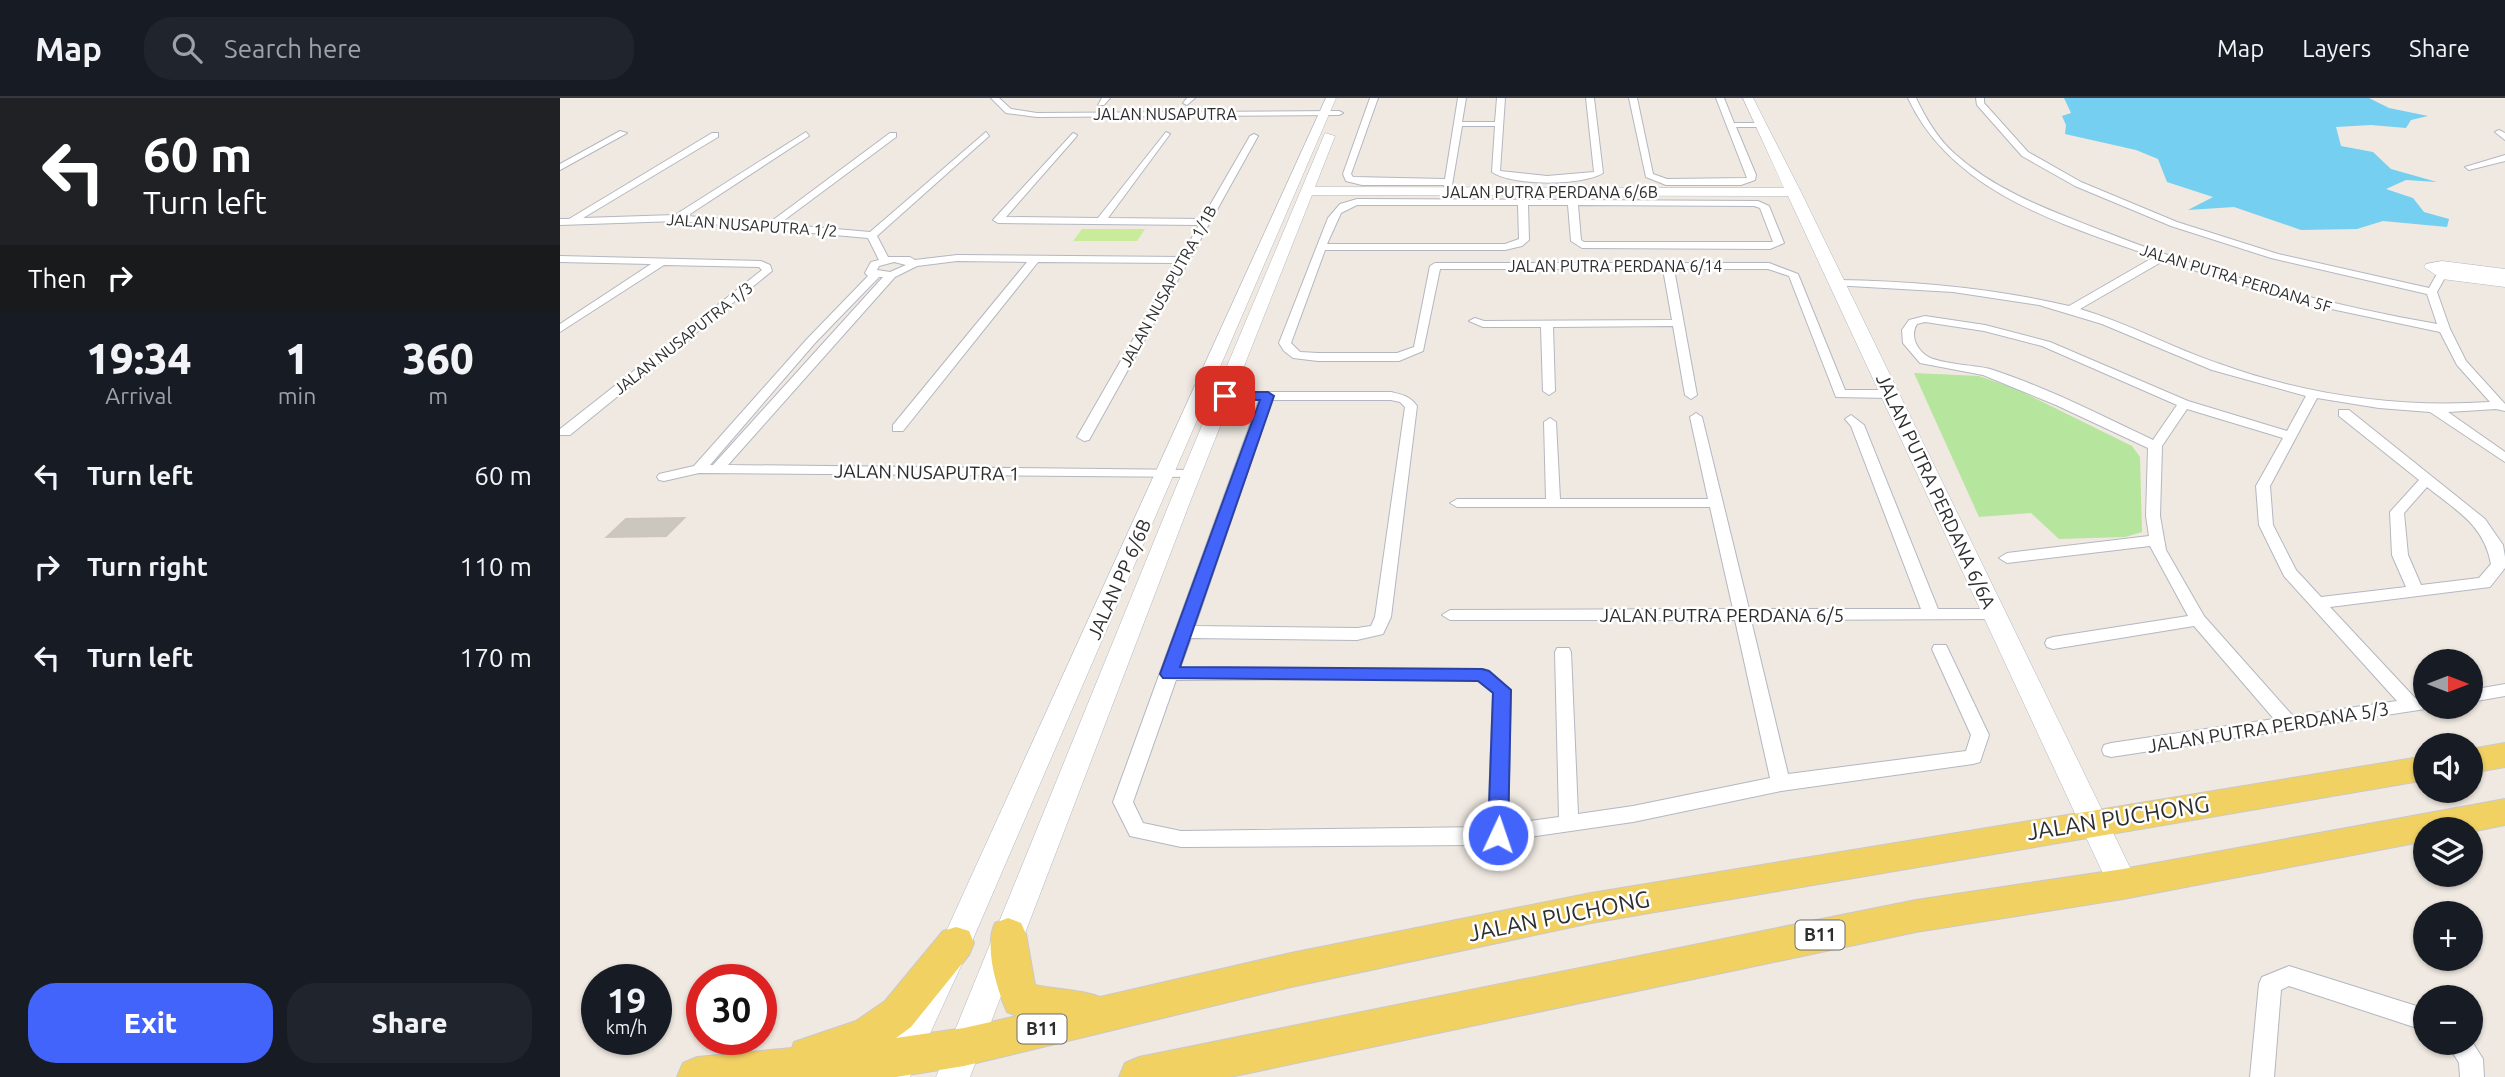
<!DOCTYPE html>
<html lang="en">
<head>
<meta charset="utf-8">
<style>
	body { margin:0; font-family:Ubuntu,sans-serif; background:#20242c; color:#f1f3f6; height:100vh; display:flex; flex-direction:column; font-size:26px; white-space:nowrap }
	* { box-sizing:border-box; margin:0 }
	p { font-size:23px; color:#9ea1a6 }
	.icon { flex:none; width:38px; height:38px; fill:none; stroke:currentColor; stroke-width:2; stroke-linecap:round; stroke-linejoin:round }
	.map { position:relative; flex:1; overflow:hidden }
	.side { display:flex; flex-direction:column; background:#171b24; width:560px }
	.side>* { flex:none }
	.guide { background:#202124; color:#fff; overflow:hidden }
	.needle { width:46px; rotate:90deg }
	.fabs { position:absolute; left:1853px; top:551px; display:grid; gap:14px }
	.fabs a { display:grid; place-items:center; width:70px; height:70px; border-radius:50%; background:#171b24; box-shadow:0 2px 5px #0004; font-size:35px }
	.speed { position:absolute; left:21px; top:866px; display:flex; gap:14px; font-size:35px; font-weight:700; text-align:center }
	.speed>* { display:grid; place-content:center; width:91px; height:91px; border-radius:50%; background:#171b24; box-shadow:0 2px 5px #0004; line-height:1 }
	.speed small { font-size:18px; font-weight:400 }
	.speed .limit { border:10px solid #d22; background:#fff; color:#111 }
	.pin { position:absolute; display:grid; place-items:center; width:60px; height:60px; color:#fff; margin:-30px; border-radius:14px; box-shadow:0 4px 10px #0006 }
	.me { position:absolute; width:77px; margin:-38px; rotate:3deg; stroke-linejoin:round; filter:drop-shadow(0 0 5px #0008) }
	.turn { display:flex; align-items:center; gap:24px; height:147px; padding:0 28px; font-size:32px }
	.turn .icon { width:91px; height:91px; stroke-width:2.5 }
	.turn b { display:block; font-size:49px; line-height:60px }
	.then { display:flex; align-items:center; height:66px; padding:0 28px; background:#0003; gap:14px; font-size:26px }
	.eta { display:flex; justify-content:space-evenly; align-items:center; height:119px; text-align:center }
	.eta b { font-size:42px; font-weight:800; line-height:49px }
	.primary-button { display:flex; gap:14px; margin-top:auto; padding:14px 28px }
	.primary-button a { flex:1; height:80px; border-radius:28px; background:#4264fb; color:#fff; font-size:28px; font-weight:800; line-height:80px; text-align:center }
	.primary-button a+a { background:#20242c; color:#f1f3f6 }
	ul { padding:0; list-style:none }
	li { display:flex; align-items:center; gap:21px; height:91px; padding:0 28px }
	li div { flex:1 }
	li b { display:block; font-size:26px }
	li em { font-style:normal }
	header { display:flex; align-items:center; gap:42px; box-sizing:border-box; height:98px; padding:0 35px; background:#171b24; border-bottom:2px solid #363941 }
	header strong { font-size:33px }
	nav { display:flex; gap:38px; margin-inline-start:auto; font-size:24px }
	.search { width:490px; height:63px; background:#20242c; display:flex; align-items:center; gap:18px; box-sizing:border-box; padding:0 24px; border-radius:28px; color:#9ea1a6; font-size:26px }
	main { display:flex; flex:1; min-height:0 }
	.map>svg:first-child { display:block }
</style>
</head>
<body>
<header>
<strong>Map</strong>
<div class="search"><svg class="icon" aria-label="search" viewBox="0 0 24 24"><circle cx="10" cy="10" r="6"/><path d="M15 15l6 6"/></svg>Search here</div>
<nav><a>Map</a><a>Layers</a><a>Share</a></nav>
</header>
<main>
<section class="side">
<div class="guide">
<div class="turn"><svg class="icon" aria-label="left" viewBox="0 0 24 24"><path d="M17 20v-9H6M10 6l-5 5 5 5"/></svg><div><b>60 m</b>Turn left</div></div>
<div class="then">Then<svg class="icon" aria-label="right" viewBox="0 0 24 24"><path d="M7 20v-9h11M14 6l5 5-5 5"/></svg></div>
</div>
<div class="eta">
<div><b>19:34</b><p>Arrival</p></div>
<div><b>1</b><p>min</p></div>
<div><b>360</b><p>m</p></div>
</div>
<ul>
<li><svg class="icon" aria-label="left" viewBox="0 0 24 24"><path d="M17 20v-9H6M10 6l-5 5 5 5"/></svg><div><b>Turn left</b></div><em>60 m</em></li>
<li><svg class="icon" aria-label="right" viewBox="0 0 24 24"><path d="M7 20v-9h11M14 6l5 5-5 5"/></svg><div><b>Turn right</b></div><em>110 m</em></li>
<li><svg class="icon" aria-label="left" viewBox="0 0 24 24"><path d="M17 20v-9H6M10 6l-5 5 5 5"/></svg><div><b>Turn left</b></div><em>170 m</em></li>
</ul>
<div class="primary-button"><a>Exit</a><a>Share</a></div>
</section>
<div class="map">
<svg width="1945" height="979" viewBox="0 0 1945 979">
	<rect width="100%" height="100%" fill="#efe9e1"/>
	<!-- green -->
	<path fill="#b6e59e" d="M1354,275l65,3 35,12 118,58 8,11 2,75 -17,5 -66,2 -28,-26 -52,4z"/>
	<!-- pitch -->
	<path fill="#c9ec9a" d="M522,131h63l-8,12h-64z"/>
	<!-- water -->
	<path fill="#75cff0" d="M1504,0h305l20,10 39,8 -17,4 -5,8 -35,-3 -35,2 5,19 32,6 18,17 46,13 -31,-2 -20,9 27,9 11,14 25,7 -2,8 -64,-6 -26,8 -56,1 -67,-23 -46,3 25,-13 -46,-15 -9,-23 -22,-9 -71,-16 1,-9 -4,-9 9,-3z"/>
	<!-- building -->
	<path fill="#cbc7bf" stroke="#cbc5ba" stroke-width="2" d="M124,420l-18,18 -59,1 19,-18z"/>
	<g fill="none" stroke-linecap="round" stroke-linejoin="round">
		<defs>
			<path id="street" d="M431,0h8l12,11 26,4 302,-2 4,2 -4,2 -302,2 -31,-4z
				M542,0h8l-6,7h-6z
				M627,0h8l-8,7 -4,-2z
				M810,0h8l-27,76 2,3 92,2 13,-81h8l-4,24h33l2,-24h8l-5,73 47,5 47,-4 -8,-74h8l9,75c-21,13 -91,13 -111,-1l3,-46h-33l-11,65h-6l-1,-6h-82l-16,-4 -3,-7z
				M1069,0h8l16,76 14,5 80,-1 -31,-80h8l10,25h30l-3,4h-25l20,48 -1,5 -14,5h-75l-20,-8z
				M1348,0h8c10,21 22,41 39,56 41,37 94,56 145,76 109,43 221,74 337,94l-10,-30 -156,-36 -100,-32 -96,-40 -53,-30 -45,-51 -1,-7h8v5l44,49 53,30 96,40 101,32 151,34 9,-16h8l1,2 -10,18 13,37 16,32 39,43v7l-9,-2 -48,3 57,40v10l-75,-50 -51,-4 -62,-10 -47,88 3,39 23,45 25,27 85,-10 -14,-32 -2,-43 29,-32 -80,-64v-6h10l136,109 18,26 2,12v11l-15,19 -160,20 85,91 11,-1v10l6,1 -321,49 -7,-2 -2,-5 2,-5 7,-2 163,-24 -80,-93 -141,23 -6,-2 -2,-4 2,-4 6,-2 135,-21 -38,-70 -143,17 -8,-5 8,-5 142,-17 -3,-20 2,-68 -92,-43 -73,-30 -63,-12 -17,-20 -1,-13 7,-10 16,-4 60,9 65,17 138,59 99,30 19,-35 -94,-26 -110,-46 -63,-19 -86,-13 -120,-7v-4l4,-1c79,1 155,8 232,26l85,-49c-92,-33 -202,-64 -246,-159zM1603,163l140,42 137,29 17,33 33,37c-92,6 -184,-7 -270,-38 -48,-16 -92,-41 -140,-55zM1365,224l59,9 58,15 135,59 -24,35c-53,-25 -107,-53 -163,-71 -15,-4 -52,-5 -63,-13 -11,-7 -17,-21 -10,-32zM1627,311l96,29 -27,48 3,39 25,51 113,125 -104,15 -89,-100 -38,-66 -6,-34 2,-70zM1867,389c30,24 57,38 64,77l-12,14 -58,7 -13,-30 -4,-42z
				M1939,32l6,3v7l-10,-8z
				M60,33l7,2 -67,37v-6z
				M246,34l3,4 -122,80 82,7 121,-90h6v4l-117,87 91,8 116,-100 3,4 -112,100 11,21h22l5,3 42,-5 224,2 18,-32 -201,-2 -5,-3 80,-87 4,2 -1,2 -70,80 92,1 68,-86 4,2 -62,84 94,1 48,-83 4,-2 4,2 -169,304 -5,1 -7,-4 100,-174 -139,-1 -135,169h-10v-6l134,-163 -70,-1 -40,5 -22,11 -167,188 464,5 5,1 2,3 -2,3 -498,-4 -35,8 -5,-1 -2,-3 2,-3 35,-8 113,-127 61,-63 -3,-3 6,-11 8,-2 -11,-22 -191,-17 -117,4v-6h9l143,-86h6v4l-135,81 92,-3zM334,164l12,3 -16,7 -13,-2 2,-4zM319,179h4l-170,188h-3l105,-122z
				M1945,57v6l-36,9 -4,-3z
				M1012,91l5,3v8l181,1 11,5 15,37 -14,6 -188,-1 -11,-7 -3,-36h-40l1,35 -7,6 -17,4h-180l-34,93 9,9 18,1h79l17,-6 16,-81 5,-3h334l29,11 47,116h45l6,4 -6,4 -54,-1 -47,-121 -21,-7h-94l23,126 -6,4 -6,-4 -12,-69 -120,1 2,64 -6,4 -6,-4 -2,-64h-58l-14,-6 6,-3 9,3 188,-1 -9,-51h-223l-17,82 -24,10h-81l-25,-3 -9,-7 -5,-8 49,-125 12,-14 17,-5 211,1 -1,-8zM797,107h161l1,34 -14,5h-178l14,-31zM1018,107l176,1 6,2 13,34h-189l-3,-2z
				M0,158l201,5 9,4 2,6 -202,164h-10v-6l202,-159 -3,-3 -95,-2 -104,67v-8l91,-60 -91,-2z
				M665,294h166c12,3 19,4 26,14l-26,211 -8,17 -26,6 -166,-2 -11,30 303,1 6,2 22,19 -3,134 51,-7 -4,-165 2,-4h12l2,4 7,162 55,-8 137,-28 -35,-158h-285l-8,-5 8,-5 283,-1 -23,-102h-253l-7,-4 7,-4h89l-2,-77 6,-4 6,4 4,77h148l-18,-82 6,-4 6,4 47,192h172l-70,-183 -6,-7 6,-4 13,10 74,184h56l8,5 -8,5 -243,1 37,154 178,-23 5,-16 -39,-86 2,-4h12l2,4 41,86 -9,27 -7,2 -192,27 -148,31 -160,23 -292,2 -51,-11 -17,-34 146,-402 -38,-1v-6zM712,302h119l9,2 5,5 -30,210 -4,9 -14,2 -162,-2zM845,581l74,2 14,11 -5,135 -307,4 -38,-8 -10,-21 43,-122z
				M1945,586v12l-34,6v-12z
				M1729,868l137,43v22l-137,-45 -8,4 -7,87h-24l9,-93 3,-7z
				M1911,942l12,19 1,18h-24l-1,-14 -12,-20h24z"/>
			<path id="secondary" d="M766,0h10l-369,855 -57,124h-35l70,-143z
				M1183,0h10l48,94 337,692 -4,9 -11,4 -11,-4 -324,-697 -476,-1 -120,302 -222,580h-34l236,-580 153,-364 10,3 -20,51 469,1z
				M1882,163l63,8v18l-63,-8 -18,-12 2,-3z"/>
			<path id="primary" d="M1945,645v24l-34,6v-24z
				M1866,658v24l-835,143 -300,64 -327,79 -68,11h-219l6,-14 14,-6 95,-9 2,-6 62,-21 29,-20 58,-70 13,-4 13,4 5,12 -5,12 -58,72 -15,11 68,-10 53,-12 -10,-4c-11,-25 -23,-65 -12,-89l13,-5 13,5 5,11 9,51c21,5 45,4 65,12l191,-44 300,-60z
				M1945,701v26l-34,7v-2h-45v11l-303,58 -207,33 -686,145h-111l6,-14 14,-6 777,-157 207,-31z"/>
		</defs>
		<!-- street casing -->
		<use href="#street" stroke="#b4b7c1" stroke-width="2"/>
		<!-- secondary casing -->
		<use href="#secondary" stroke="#b4b7c1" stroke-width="1"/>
		<!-- primary casing -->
		<use href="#primary" stroke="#c9c9c9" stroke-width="2"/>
		<!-- street -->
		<use href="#street" fill="#fff" fill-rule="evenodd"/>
		<!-- secondary -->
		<use href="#secondary" fill="#fff" fill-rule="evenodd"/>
		<!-- primary -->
		<use href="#primary" fill="#f2d163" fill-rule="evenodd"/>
	</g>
	<!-- route -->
	<path fill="#4264fb" stroke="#2b41a3" stroke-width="2" d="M665,294h43l6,4 -94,271 302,2 7,2 22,19 -3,145 -3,5 -7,3 -7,-3 -3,-5 5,-142 -15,-12 -315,-3 -3,-4 100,-274 -39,-1v-6z"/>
	<g text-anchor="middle" stroke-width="5" stroke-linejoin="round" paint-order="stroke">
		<!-- far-street labels -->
		<g font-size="16" fill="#2e2e2e" stroke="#fff">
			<text x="605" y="22">JALAN NUSAPUTRA</text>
			<text x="990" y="100">JALAN PUTRA PERDANA 6/6B</text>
			<text transform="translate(192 127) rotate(4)" y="6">JALAN NUSAPUTRA 1/2</text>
			<text x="1055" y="174">JALAN PUTRA PERDANA 6/14</text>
			<text transform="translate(1676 180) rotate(17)" y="6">JALAN PUTRA PERDANA 5F</text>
			<text transform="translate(608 188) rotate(-61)" y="6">JALAN NUSAPUTRA 1/1B</text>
			<text transform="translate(123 240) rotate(-38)" y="6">JALAN NUSAPUTRA 1/3</text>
		</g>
		<!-- shield labels -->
		<g fill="#fff" stroke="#6d6d6d" stroke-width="2">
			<rect x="1235.5" y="822.5" width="49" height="29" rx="5"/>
			<rect x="457.5" y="916.5" width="49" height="29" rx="5"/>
		</g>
		<g font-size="18" font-weight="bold" fill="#2e2e2e">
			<text x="1260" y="843">B11</text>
			<text x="482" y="937">B11</text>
		</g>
		<!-- street labels -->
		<g font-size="19" fill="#2e2e2e" stroke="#fff">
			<text transform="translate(367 374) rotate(1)" y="7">JALAN NUSAPUTRA 1</text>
			<text transform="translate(1376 393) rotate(65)" y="7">JALAN PUTRA PERDANA 6/6A</text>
			<text transform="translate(559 481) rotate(-66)" y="7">JALAN PP 6/6B</text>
			<text x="1162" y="524">JALAN PUTRA PERDANA 6/5</text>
			<text transform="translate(1708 629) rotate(-9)" y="7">JALAN PUTRA PERDANA 5/3</text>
		</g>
		<!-- near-street labels -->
		<g font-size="23" fill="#2e2e2e" stroke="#fff">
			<text transform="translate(1558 720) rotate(-9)" y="8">JALAN PUCHONG</text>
			<text transform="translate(999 818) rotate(-11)" y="8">JALAN PUCHONG</text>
		</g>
	</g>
</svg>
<div class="fabs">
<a><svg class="needle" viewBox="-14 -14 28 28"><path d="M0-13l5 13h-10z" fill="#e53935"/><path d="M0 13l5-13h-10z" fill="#9ea1a6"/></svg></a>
<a><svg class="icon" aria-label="sound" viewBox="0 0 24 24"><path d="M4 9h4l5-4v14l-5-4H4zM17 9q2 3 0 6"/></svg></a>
<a><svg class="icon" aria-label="layers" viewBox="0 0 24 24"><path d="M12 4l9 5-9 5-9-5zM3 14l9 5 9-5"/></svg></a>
<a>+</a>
<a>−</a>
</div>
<div class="speed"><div>19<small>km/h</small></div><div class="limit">30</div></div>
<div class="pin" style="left:665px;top:298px;background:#d93025"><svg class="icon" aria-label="arrive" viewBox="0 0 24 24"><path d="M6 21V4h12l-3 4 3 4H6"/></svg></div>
<svg class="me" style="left:938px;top:737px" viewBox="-20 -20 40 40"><circle r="17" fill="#4264fb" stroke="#fff" stroke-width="3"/><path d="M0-11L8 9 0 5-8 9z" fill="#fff"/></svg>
</div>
</main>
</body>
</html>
